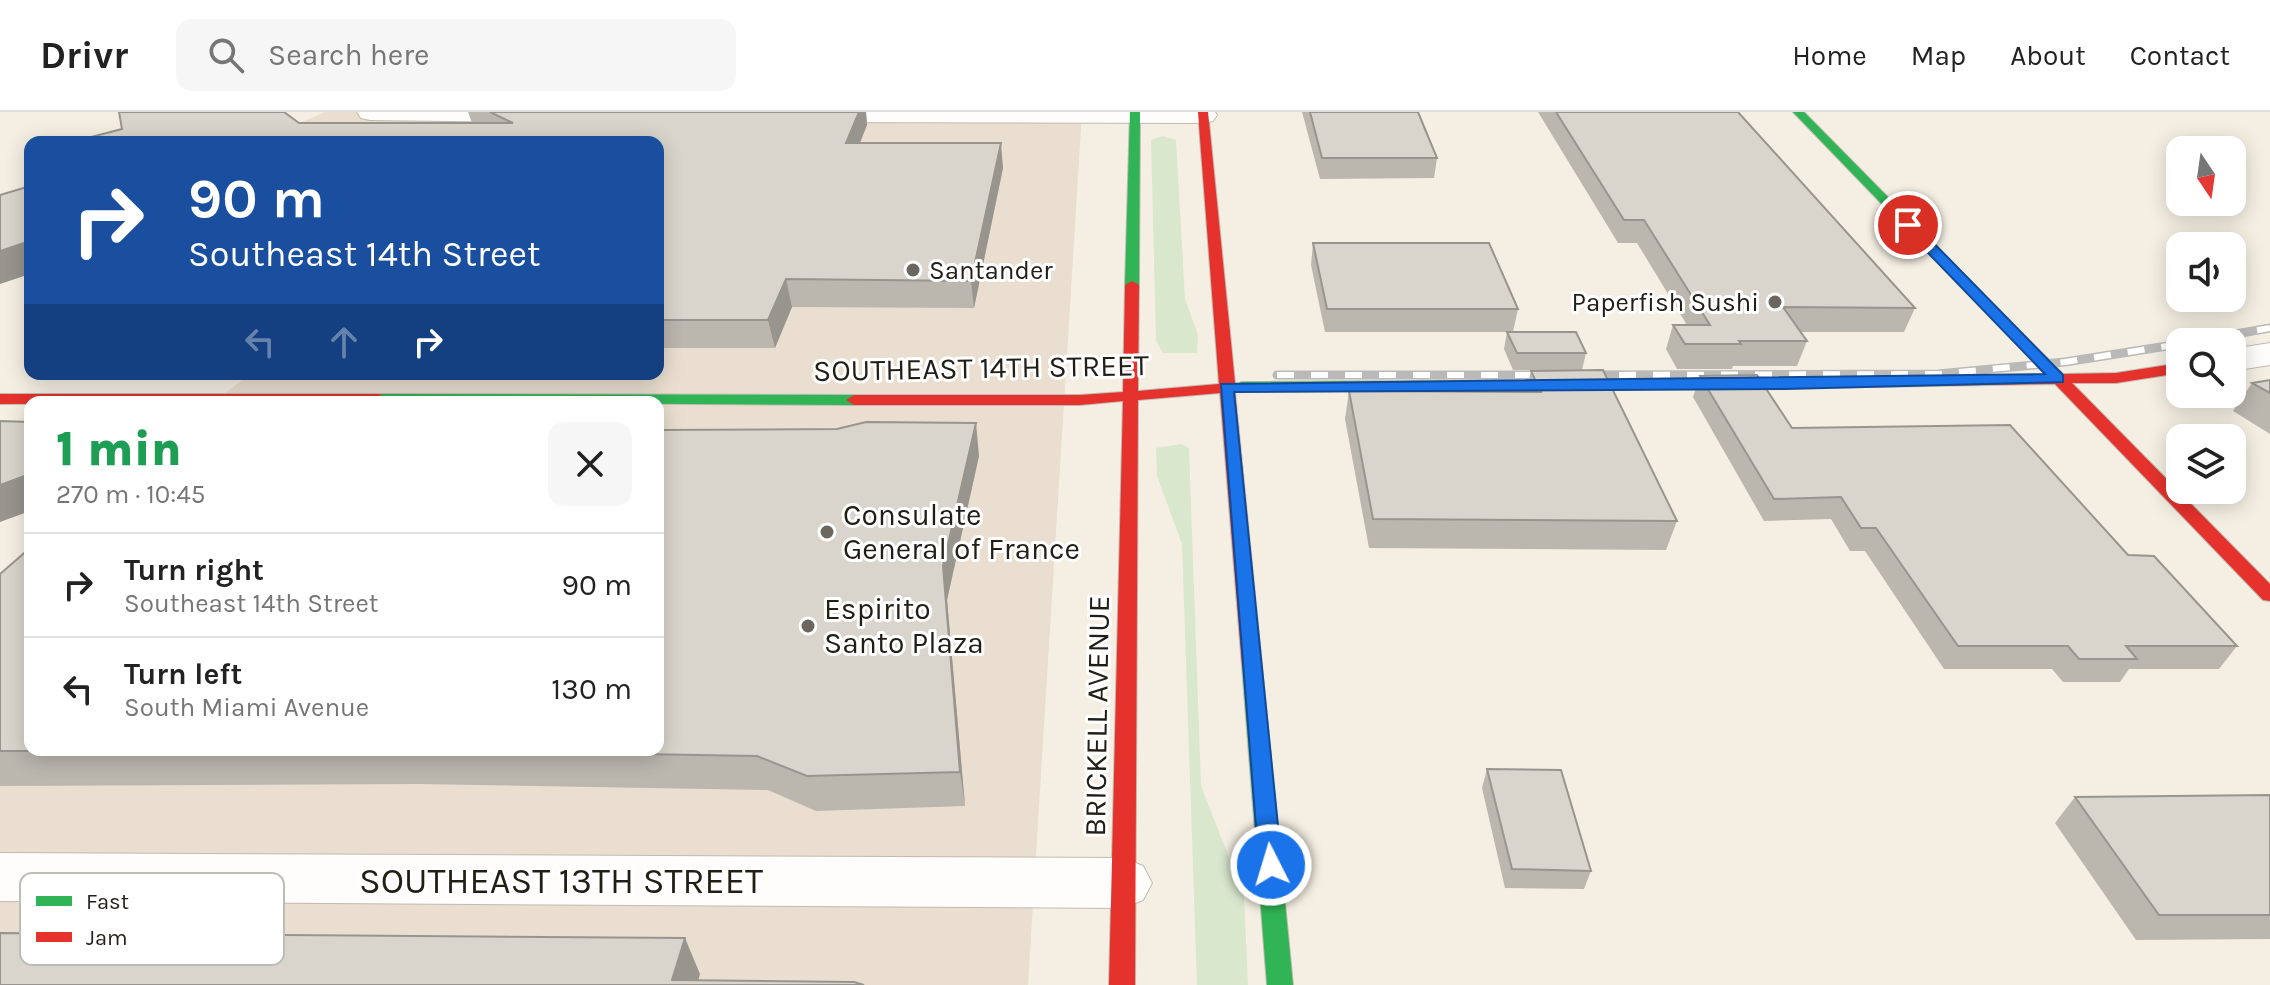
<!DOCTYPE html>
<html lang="en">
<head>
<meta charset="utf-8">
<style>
	body { margin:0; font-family:Karla,sans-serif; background:#f6f6f6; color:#222; height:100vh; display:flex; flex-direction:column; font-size:30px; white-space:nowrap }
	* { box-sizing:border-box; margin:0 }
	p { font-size:26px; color:#767676 }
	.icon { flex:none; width:44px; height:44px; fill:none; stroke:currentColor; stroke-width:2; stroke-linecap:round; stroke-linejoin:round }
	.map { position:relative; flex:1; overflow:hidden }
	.drawer { position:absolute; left:24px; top:284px; width:640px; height:360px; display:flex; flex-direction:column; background:#fff; border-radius:16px; box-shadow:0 4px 20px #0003 }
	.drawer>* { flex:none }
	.banner { position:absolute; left:24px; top:24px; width:640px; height:244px; border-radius:16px; box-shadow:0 4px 20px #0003; background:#1a4fa0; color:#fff; overflow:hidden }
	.needle { width:52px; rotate:167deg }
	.controls { position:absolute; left:2166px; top:24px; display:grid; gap:16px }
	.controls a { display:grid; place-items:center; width:80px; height:80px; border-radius:16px; background:#fff; box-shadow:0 4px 20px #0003; font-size:40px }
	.pin { position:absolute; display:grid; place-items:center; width:68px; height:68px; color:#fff; margin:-34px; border:4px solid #fff; border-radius:50%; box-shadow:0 2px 8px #0007 }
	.me { position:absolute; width:88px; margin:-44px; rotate:355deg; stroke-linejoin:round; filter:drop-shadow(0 0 6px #0008) }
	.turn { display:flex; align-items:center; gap:28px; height:168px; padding:0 32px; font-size:36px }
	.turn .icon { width:104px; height:104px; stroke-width:2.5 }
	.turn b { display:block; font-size:56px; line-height:68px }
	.lanes { display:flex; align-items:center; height:76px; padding:0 32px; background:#0003; justify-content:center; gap:40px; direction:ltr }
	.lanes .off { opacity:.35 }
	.round { display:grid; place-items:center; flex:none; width:84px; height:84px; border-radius:16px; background:#f6f6f6 }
	.head { display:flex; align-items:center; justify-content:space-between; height:136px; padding:0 32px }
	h1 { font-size:48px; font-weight:800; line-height:60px; color:#1e9e55 }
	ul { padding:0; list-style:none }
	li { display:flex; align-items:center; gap:24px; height:104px; padding:0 32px; border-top:2px solid #e0e0e0 }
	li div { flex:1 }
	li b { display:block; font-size:30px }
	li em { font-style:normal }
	header { display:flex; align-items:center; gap:48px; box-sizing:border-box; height:112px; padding:0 40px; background:#fff; border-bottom:2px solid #e0e0e0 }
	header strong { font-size:38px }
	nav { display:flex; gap:44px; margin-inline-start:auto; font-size:28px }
	.search { width:560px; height:72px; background:#f6f6f6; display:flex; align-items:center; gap:20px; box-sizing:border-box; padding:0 28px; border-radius:16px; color:#767676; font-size:30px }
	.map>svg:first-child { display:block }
</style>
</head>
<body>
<header>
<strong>Drivr</strong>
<div class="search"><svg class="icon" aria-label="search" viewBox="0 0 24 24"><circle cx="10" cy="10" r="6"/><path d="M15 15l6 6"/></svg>Search here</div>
<nav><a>Home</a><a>Map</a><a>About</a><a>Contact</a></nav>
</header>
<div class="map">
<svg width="2270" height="873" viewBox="0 0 2270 873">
	<rect width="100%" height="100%" fill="#f5efe3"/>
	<!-- commercial -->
	<path fill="#e9decf" d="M325,0h757l-54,873h-1028v-390l30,155h628v-348h-446l39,-28h407v-232h-403z"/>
	<!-- green -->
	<path fill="#d9e7cd" d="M1163,24l13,4 9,159 13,36 -1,18h-34l-7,-12 -5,-201z
		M1181,332l8,4 12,338 43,110 4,89h-51l-15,-441 -25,-68 -1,-28z"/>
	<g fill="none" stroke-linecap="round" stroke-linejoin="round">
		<defs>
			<path id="street" d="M357,0h184l1,2 -4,6 -9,2 -159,-2 -9,-2z
				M794,0h421l2,3 -4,6 -9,2 -398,-1 -9,-2z
				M2270,231v22l-38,6v-22z
				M0,741l1123,5 20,8 9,17 -9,17 -20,8 -1123,-7z"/>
			<path id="fast" d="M1130,0h10l-1,173 -7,4 -7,-4z
				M1793,0h11l221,224v6h-10z
				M1743,267l5,2v6l-507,5 -8,-5 8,-5z
				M379,282l475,1 8,5 -8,5 -481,-3 1,-6z
				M1252,547l7,2 3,5 31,319h-26l-25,-319 3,-5z"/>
			<path id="jam" d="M1198,0h10l27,271 11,1 3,3 -14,5 27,274 -3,5h-14l-3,-5 -22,-273 -82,7 -3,585h-26l14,-584 -43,4h-226l-8,-5 8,-5h226l43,-3 2,-107 7,-4 7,4 -1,106 81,-7z
				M2020,223l5,1 38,38 53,-1 64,-10v10l-64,10h-44l198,201v17l-7,-1 -208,-216 -312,5 -8,-5 8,-5 303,-4 -33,-36z
				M0,282h379l8,5 -2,3 -385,2z"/>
		</defs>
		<!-- street casing -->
		<use href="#street" stroke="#c0bbb2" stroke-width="2"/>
		<!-- fast casing -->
		<use href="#fast" stroke="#c0bbb2" stroke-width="2"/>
		<!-- jam casing -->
		<use href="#jam" stroke="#c0bbb2" stroke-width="2"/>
		<!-- street -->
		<use href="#street" fill="#fefdfb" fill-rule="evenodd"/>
		<!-- fast -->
		<use href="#fast" fill="#30b455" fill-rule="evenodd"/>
		<!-- jam -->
		<use href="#jam" fill="#e5322d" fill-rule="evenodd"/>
		<defs>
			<path id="rail" d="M2190,230l80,-14
				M1277,263h276
				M1585,263l353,-1 127,-12 115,-18"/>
		</defs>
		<!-- rail casing -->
		<use href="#rail" stroke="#bab9b7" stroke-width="9"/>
		<!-- rail -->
		<use href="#rail" stroke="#fff" stroke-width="6" stroke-dasharray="17" stroke-linecap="butt"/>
	</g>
	<!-- wall -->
	<path fill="#bbb7af" d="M468,0h398l1,13 -7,18 143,25 -29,140 -182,-1 -17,41h-117v-206l-359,-19h173z
		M1302,0h116l19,46 -3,20 -114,1z
		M1538,0h200l177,196 -11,24h-104l7,9 -10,25h-64l-1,3h-55l-11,-20 7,-24h14l-50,-82h-19z
		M1313,131l205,66 -5,23h-188l-14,-67z
		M1507,220l79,21 -4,17h-69l-9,-21z
		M1531,259l146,150 -11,29 -297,-2 -24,-129 4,-28 177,1z
		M1700,264l92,52 336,127 109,91 -18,23h-90l-9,13h-57l-11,-13h-108l-79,-118h-15l-19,-32 -67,2 -71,-124z
		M2270,268v54l-37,-23 19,-28z
		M979,344l-32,144 18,206 -149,5 -48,-21 -350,-6 -418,2v-212z
		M1487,657l104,102 -7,18 -79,-1 -23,-100z
		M2270,683v144l-134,1 -81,-117 20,-26z"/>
	<!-- shaded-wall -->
	<path fill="#98958f" d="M859,0h7l1,13 -17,42 -4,-24z
		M1001,31l2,25 -29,140 -3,-27z
		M30,129v33l-30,10v-33z
		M786,167l6,28 -17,41 -7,-28z
		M976,311l3,33 -32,144 18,206 -5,-34 -17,-206z
		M30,362v37l-30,11v-37z
		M685,826l15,36 -3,11 -25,-5z"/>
	<!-- building -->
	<path fill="#d9d5cc" stroke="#98958f" stroke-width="2" d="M119,0h165l15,11h214l-23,-11h369l-13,31h155l-30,138 -185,-2 -18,41h-110v-178h-586l50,-13z
		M1310,0h108l19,46h-115z
		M1556,0h182l177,196 -132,-1 24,34h-68l2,3h-56l-12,-19h37l-66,-105h-20z
		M30,74v55l-30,10v-56z
		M1313,131h176l29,66h-191z
		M1507,220h69l10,21h-69z
		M1603,258l74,151 -304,-2 -24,-128 192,1 -10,-21z
		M1757,263l35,53 218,-3 118,130 26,1 83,90h-111l11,13h-58l-11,-13h-110l-82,-118h-15l-20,-31 -67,2 -74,-123z
		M2270,268v13l-18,-10z
		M0,309l30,1v52l-30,11z
		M866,310l110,1 -33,143 17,206 -153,4 -50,-20 -342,-6h243v-320l179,-1z
		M30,436v202h299l-329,1v-177z
		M1487,657l74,1 30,101 -79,-2z
		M2270,683v120h-111l-84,-118z
		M0,821l685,5 -13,42 182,2 10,3h-864z"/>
	<!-- route -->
	<path fill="#1a73e8" stroke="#114b97" stroke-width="2" d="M1904,110h9l150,153v7l-278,7 -551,3 48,473 -3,7 -8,3 -9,-3 -3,-7 -38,-481 824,-10 -141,-146z"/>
	<!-- markers -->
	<g fill="#6b675e" stroke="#fff" stroke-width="3">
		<circle cx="913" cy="158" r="8"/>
		<circle cx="1775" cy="190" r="8"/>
		<circle cx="827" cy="420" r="8"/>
		<circle cx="808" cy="514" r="8"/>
	</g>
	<g text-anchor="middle" stroke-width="6" stroke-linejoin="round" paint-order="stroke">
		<!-- far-poi labels -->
		<g font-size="26" fill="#211e16" stroke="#fff" text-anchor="start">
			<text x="929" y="167">Santander</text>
			<text x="1759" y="199" text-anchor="end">Paperfish Sushi</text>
		</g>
		<!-- street labels -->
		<g font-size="30" fill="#211e16" stroke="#fff">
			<text transform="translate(981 256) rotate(-1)" y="10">SOUTHEAST 14TH STREET</text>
			<text transform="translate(1097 604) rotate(-89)" y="10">BRICKELL AVENUE</text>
		</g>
		<!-- poi labels -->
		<g font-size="30" fill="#211e16" stroke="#fff" text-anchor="start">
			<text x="843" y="413">Consulate<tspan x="843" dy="34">General of France</tspan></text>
			<text x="824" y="507">Espirito<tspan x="824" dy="34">Santo Plaza</tspan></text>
		</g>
		<!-- near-street labels -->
		<g font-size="36" fill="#211e16" stroke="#fff">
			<text x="561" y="781">SOUTHEAST 13TH STREET</text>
		</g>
	</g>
	<!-- legend -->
	<rect x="20" y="761" width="264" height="92" rx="12" fill="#fff" stroke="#bcbcb9" stroke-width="2"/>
	<rect x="36" y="784" width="36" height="10" fill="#30b455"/>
	<rect x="36" y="820" width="36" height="10" fill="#e5322d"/>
	<g font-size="22" fill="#211e16">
		<text x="86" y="797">Fast</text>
		<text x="86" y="833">Jam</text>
	</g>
</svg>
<div class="controls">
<a><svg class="needle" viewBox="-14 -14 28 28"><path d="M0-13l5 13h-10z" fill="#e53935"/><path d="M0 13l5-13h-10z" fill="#767676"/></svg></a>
<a><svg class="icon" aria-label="sound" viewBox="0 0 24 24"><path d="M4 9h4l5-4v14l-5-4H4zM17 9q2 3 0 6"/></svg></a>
<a><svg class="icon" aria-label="search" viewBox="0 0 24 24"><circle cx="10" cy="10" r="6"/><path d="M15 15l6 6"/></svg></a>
<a><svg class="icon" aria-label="layers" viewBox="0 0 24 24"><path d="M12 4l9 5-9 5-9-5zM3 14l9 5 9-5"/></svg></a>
</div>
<div class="pin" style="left:1908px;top:113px;background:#d93025"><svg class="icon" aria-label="arrive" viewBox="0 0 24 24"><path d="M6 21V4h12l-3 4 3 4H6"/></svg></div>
<svg class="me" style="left:1271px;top:753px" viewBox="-20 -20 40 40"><circle r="17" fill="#1a73e8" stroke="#fff" stroke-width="3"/><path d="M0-11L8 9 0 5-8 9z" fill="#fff"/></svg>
<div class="banner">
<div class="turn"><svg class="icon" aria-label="right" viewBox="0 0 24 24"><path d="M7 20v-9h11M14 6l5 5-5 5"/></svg><div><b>90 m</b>Southeast 14th Street</div></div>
<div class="lanes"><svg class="icon off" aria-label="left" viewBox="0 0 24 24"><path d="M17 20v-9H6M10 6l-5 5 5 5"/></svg><svg class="icon off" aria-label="ahead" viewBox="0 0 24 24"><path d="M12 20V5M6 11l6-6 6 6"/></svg><svg class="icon" aria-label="right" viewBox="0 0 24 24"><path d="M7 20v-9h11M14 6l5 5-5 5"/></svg></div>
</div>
<section class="drawer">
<div class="head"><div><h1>1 min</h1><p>270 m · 10:45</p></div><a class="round"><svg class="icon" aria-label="close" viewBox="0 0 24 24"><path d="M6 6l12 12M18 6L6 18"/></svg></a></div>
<ul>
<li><svg class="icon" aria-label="right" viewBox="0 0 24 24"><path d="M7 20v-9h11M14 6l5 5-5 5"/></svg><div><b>Turn right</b><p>Southeast 14th Street</p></div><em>90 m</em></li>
<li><svg class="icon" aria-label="left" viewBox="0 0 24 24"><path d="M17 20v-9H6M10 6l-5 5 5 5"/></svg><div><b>Turn left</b><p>South Miami Avenue</p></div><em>130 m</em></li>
</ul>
</section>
</div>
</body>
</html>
